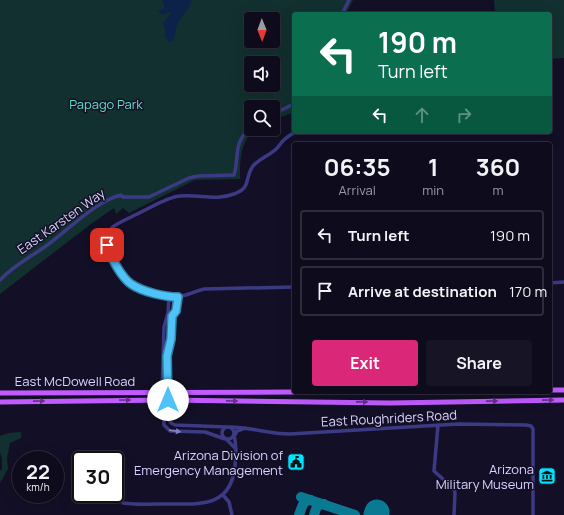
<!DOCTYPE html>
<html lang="en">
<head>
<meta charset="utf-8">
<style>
	body { margin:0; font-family:Manrope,sans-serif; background:#171425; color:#f1f3f6; height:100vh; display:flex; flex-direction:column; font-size:15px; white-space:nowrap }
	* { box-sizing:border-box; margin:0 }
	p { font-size:13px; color:#9b9ba3 }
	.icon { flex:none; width:22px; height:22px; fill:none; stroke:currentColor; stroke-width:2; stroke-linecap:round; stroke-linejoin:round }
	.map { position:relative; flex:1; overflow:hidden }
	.side { position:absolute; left:292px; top:142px; width:260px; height:252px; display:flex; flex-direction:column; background:#0e0b1c; border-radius:4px; box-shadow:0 4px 16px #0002,0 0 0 1px #2e2b3b }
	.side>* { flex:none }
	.top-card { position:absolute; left:292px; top:12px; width:260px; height:122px; border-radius:4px; box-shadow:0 4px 16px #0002,0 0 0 1px #2e2b3b; background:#0b6e4f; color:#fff; overflow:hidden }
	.needle { width:26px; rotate:179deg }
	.buttons { position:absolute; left:244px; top:12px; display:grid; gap:8px }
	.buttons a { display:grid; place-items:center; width:36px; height:36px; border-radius:4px; background:#0e0b1c; box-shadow:0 4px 16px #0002,0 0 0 1px #2e2b3b; font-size:20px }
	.speed { position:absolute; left:12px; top:451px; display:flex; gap:8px; font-size:20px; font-weight:700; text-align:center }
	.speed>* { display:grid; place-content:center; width:52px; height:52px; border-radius:50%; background:#0e0b1c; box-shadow:0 4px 16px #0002,0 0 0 1px #2e2b3b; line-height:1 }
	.speed small { font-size:10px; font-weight:400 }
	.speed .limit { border:2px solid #111; border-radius:6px; background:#fff; color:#111 }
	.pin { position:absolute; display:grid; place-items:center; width:34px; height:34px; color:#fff; margin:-17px; border-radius:8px; box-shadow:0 2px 6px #0006 }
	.me { position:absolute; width:44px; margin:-22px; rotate:0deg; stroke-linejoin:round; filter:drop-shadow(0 0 3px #0008) }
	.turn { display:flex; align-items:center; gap:14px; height:84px; padding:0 20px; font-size:18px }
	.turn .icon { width:52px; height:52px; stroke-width:2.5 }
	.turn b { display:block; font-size:28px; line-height:34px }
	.lanes { display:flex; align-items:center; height:38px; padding:0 20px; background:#0003; justify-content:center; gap:20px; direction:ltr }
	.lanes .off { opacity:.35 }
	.eta { display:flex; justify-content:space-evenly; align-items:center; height:68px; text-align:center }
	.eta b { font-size:24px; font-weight:700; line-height:28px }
	.action { display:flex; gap:8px; margin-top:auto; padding:8px 20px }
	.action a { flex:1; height:46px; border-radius:4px; background:#db2777; color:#fff; font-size:16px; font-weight:700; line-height:46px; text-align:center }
	.action a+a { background:#171425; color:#f1f3f6 }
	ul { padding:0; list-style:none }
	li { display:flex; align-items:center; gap:12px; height:50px; margin:0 8px 6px; padding:0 12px; border:2px solid #2e2b3b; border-radius:4px }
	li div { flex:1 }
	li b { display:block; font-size:15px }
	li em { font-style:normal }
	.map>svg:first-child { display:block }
</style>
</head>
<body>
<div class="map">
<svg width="564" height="515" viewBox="0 0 564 515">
	<rect width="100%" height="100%" fill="#130f26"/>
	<!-- green -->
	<path fill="#12302f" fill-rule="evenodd" d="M0,0h353l-7,14h-52v98l-10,4 -11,3v-12h-22v22h3c-14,15 -14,31 -14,50l-45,1 -66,33 -6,-5 -7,6 -2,-6 -23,16 -91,70zM251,19h22v22h-22zM251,63h22v22h-22z
		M494,0h70v58l-14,1v-45h-55z
		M21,432v6l-11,5 -3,15 1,11 -8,14v-12l2,-2v-11l-2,-5v-17l8,-3z"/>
	<!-- water -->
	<path fill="#0c2248" d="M163,0h29c-3,10 -11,16 -15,25 -2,5 -1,11 -4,16l-5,1 -4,-8 2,-2 -3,-9 8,-10 -3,-1 -5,3 -4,-3 -1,-2 6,-1v-4l-2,-3z"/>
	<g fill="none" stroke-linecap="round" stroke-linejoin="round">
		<!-- taxiway -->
		<path stroke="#0a7a92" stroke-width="10" d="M301,497l54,18
			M299,515c3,-7 3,-15 12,-15
			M314,515c2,-6 2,-11 10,-11"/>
		<!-- runway -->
		<path stroke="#0a7a92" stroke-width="25" d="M376,515l1,-3"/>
		<!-- street -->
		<path stroke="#3d3a85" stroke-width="3.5" d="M342,14l7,-14
			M273,114l21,-10
			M0,280c15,-16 33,-24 50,-37 19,-14 48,-43 71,-48l2,2h26l40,-19 9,-2 36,-1c6,-20 -2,-31 17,-48
			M550,283l14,-1
			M294,287l-90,2c-13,3 -19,9 -34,8 -9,0 -33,-9 -40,-14 -11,-8 -28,-37 -21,-50 1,-3 3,-6 5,-7 6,-4 13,-7 19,-10 14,-6 33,-19 47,-20 19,-2 36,5 54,-2 18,-6 10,-16 19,-28 6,-7 15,-10 22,-16 4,-3 6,-8 10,-11 3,-3 7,-5 10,-7
			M169,297l-1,16 -4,14 -2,65 2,33 6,6 35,1 20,7
			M178,297l-2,14 -4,5 -1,23 -4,17v61l4,6 4,2 52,2
			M438,425l-4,46 20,18 1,4 -1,22
			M222 433a6 6 0 1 1 12 0a6 6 0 1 1-12 0Z
			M230,427c20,0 39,7 60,7l168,-10 68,1 5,1 2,3v86
			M235,435l2,-4 8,-3
			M227,440l9,9
			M223,495l6,7 3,13
			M123,503c15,2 30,1 44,1 32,0 64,4 68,-38 1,-10 2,-20 -1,-30"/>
		<!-- primary -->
		<path stroke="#c25bff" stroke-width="5" d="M550,390h14
			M308,392h134
			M0,393l294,-1
			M0,402l167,-2 223,3 174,-3"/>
	</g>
	<!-- one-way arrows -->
	<defs><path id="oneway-solid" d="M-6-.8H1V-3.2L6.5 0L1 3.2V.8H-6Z"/></defs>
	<g fill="#623188">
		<use href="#oneway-solid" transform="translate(125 400)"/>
		<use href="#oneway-solid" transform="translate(548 400) rotate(-1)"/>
		<use href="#oneway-solid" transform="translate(39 401) rotate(-1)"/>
		<use href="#oneway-solid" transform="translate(232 401) rotate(1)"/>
		<use href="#oneway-solid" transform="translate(492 401) rotate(-1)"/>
		<use href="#oneway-solid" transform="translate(362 402) rotate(1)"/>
	</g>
	<use fill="#837fbc" href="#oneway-solid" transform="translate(175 431) rotate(8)"/>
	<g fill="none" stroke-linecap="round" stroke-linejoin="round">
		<defs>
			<path id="route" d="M107,245c3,11 14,32 24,39 12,8 34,13 47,13l-2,14 -4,5 -1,23 -4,17 1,44"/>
		</defs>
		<!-- route casing -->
		<use href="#route" stroke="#337fa1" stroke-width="10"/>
		<!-- route -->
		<use href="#route" stroke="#4fc3f7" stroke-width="7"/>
	</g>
	<!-- icons -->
	<defs>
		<symbol id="civic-square" viewBox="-11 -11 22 22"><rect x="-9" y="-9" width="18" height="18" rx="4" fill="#00e5ff" stroke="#130f26"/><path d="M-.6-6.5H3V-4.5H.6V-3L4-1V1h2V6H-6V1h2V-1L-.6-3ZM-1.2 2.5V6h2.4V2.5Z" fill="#111"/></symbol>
		<symbol id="museum-square" viewBox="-11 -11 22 22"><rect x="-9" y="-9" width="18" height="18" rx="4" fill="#00e5ff" stroke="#130f26"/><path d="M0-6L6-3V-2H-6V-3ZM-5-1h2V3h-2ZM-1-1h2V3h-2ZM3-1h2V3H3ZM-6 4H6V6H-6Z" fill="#111"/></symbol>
	</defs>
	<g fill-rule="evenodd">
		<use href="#civic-square" x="286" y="452" width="20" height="20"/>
		<use href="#museum-square" x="537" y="466" width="20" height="20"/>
	</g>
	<g text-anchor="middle" stroke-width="3" stroke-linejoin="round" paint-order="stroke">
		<!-- park labels -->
		<g font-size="13" fill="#5fe0c0" stroke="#130f26">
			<text x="106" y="109">Papago Park</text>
		</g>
		<!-- street labels -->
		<g font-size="13" fill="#d9d4ff" stroke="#130f26">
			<text transform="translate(61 221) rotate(-35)" y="5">East Karsten Way</text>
			<text x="75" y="386">East McDowell Road</text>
			<text transform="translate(389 418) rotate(-3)" y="5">East Roughriders Road</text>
		</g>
		<!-- poi labels -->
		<g font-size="13" fill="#d9d4ff" stroke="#130f26" text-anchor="end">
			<text x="283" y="460">Arizona Division of<tspan x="283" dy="15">Emergency Management</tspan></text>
			<text x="534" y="474">Arizona<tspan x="534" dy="15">Military Museum</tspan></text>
		</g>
	</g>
</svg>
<div class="buttons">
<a><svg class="needle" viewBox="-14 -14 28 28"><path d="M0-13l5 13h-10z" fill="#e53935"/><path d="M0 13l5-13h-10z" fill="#9b9ba3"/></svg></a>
<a><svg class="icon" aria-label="sound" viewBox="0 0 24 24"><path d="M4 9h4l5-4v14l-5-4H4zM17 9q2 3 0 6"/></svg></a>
<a><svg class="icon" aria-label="search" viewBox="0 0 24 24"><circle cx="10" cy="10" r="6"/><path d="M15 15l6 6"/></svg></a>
</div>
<div class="speed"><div>22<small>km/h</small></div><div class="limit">30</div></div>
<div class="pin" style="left:107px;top:245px;background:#d93025"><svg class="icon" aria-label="arrive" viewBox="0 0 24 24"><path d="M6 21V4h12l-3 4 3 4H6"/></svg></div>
<svg class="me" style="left:168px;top:400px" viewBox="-20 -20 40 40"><circle r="19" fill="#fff"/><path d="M0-13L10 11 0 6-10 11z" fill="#4fc3f7"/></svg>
<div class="top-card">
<div class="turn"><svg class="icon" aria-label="left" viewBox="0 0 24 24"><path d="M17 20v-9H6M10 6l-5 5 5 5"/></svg><div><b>190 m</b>Turn left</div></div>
<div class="lanes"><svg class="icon" aria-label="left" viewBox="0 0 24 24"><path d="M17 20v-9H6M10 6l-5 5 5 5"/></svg><svg class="icon off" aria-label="ahead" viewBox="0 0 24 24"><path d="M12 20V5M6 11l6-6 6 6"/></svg><svg class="icon off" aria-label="right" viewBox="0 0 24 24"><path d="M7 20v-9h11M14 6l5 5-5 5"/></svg></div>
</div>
<section class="side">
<div class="eta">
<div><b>06:35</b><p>Arrival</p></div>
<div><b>1</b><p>min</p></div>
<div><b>360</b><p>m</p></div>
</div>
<ul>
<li><svg class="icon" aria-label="left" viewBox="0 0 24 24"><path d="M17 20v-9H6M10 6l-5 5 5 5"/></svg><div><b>Turn left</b></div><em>190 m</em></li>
<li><svg class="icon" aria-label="arrive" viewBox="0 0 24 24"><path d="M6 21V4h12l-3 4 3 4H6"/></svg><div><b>Arrive at destination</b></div><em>170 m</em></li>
</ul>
<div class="action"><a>Exit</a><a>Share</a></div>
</section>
</div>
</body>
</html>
